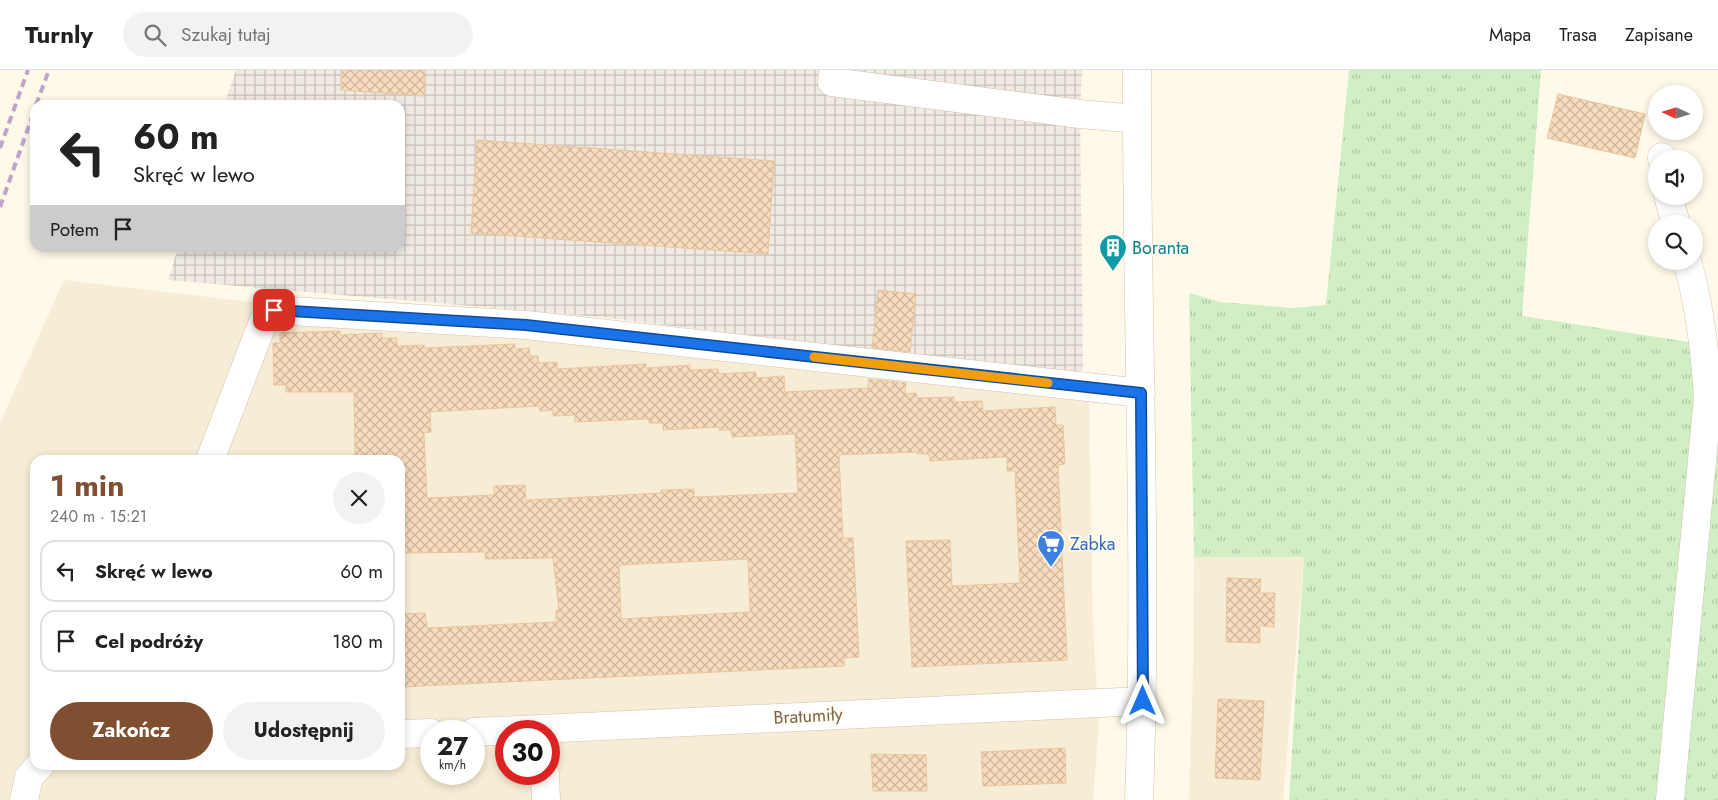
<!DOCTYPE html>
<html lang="pl">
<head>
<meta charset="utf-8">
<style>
	body { margin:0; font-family:Jost,sans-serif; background:#f2f2f2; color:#222; height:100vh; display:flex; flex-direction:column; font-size:19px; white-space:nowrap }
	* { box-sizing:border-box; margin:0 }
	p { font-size:16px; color:#767676 }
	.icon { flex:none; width:28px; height:28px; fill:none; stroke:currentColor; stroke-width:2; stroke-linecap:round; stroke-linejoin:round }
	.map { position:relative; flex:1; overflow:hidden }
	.drawer { position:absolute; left:30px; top:385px; width:375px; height:315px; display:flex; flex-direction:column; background:#fff; border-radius:15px; box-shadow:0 2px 8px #0003 }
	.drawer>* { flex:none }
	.top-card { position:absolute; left:30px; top:30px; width:375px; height:152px; border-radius:15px; box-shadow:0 2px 8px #0003; background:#fff; color:#222; overflow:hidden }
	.needle { width:32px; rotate:274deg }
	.buttons { position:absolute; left:1648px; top:15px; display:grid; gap:10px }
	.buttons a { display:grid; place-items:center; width:55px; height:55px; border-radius:50%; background:#fff; box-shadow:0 2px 8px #0003; font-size:25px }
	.speed { position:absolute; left:420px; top:650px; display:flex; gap:10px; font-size:25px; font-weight:700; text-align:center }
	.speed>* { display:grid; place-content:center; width:65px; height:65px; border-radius:50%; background:#fff; box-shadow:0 2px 8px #0003; line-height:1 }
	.speed small { font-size:12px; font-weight:400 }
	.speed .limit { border:8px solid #d22; background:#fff; color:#111 }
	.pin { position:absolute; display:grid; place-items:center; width:42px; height:42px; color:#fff; margin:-21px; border-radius:10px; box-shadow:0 2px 8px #0006 }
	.me { position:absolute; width:55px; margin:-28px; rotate:0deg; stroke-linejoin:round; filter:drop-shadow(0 0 4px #0008) }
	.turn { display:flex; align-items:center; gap:18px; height:105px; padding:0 20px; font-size:22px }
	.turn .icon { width:65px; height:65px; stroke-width:2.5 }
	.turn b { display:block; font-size:35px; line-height:42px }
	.then { display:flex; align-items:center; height:48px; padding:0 20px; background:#0003; gap:10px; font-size:19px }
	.round { display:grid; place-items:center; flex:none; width:52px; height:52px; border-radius:26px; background:#f2f2f2 }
	.head { display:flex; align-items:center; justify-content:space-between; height:85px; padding:0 20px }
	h1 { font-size:30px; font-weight:700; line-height:38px; color:#804e31 }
	.action { display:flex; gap:10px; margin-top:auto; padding:10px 20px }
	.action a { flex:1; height:58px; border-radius:30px; background:#804e31; color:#fff; font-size:20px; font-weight:700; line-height:58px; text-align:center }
	.action a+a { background:#f2f2f2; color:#222 }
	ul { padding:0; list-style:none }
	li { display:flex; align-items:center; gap:15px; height:62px; margin:0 10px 8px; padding:0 10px; border:2px solid #e0e0e0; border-radius:15px }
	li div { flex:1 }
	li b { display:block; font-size:19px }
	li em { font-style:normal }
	header { display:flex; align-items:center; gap:30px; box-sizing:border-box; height:70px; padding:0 25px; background:#fff; border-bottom:1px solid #e0e0e0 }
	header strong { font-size:24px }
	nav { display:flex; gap:28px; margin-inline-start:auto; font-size:18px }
	.search { width:350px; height:45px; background:#f2f2f2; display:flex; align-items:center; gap:12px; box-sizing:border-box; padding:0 18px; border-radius:28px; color:#767676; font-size:19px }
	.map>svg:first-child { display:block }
</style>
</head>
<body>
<header>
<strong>Turnly</strong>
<div class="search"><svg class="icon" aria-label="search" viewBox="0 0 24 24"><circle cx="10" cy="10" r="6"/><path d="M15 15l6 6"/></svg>Szukaj tutaj</div>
<nav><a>Mapa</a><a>Trasa</a><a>Zapisane</a></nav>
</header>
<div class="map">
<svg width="1718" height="730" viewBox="0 0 1718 730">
	<defs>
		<pattern id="industrial-grid" width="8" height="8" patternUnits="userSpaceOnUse" patternTransform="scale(1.25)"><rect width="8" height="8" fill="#efeae2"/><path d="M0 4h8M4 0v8" fill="none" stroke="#c7c1b9"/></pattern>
		<pattern id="grass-tufts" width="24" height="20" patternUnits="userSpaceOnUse" patternTransform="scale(1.25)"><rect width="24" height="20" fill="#d0efc5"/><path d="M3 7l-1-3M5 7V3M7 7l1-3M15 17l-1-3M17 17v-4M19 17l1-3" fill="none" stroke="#aec5a2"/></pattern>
		<pattern id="building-cross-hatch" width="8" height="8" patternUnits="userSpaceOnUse" patternTransform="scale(1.25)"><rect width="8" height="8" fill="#f7dcbd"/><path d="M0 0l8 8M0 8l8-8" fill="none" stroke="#cdb69c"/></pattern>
	</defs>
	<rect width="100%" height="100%" fill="#fef9e9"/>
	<!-- residential -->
	<path fill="#f7edd6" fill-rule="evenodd" d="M64,210l1025,120 4,226 6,97 -6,77h-1093v-377zM35,390h365v305h-365zM431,661h43v43h-43zM506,661h43v43h-43z
		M1304,486l-21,244h-94l4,-129 1,-114z"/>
	<!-- industrial -->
	<path fill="url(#industrial-grid)" d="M236,0h846l-2,44 3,257 -28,1 -456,-55 -431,-37 10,-32h222v-143h-176z"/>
	<!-- grass -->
	<path fill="url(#grass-tufts)" d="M1349,0h192l-19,246 173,27 3,45 -34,412h-375l15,-243h-110l-5,-264 32,9 72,6 33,-3z
		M1718,361v369h-36z"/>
	<!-- building -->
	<path fill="url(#building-cross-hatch)" stroke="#ebc69c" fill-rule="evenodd" d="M341,0h85l-2,26 -83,-6z
		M1558,24l87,20 -10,44 -88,-20z
		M477,70l297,21 -6,93 -297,-21z
		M878,220l38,4 -6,58 -38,-4z
		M340,261v4l42,-2v5h15v8l27,-1 1,3 90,-4v5l14,-1 1,8h8l1,7 18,-1v7l89,-5v4l44,-3v5l28,-1 1,5 37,-2v6l28,-2 1,16 83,-4 1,-9 37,4 -1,11 11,-1 1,5 37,-1v5l28,-1 1,10 72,-4 1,18h7l2,39 -7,1 9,195 -155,7 -6,-126 44,-1 2,46 68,-3 -5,-112h-8v-14l-77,4 -1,-7h-12v-2l-78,3 4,83h10l6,119 -15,1v8l-444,21v-73l25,-1 2,15 129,-6v-12h3l-6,-52 -68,1v-7l-85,1v-93h-45l-1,-68h-68v-7h-12l-1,-42h7v-10zM539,336l1,5 13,-1v6l22,-1v7l74,-3v4h14v7l56,-3v3h12l1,7 63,-3 3,59 -104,4v-8l-33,1v3l-135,7 -1,-15 -31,1v9l-67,3 -3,-65 7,-1 -1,-20zM748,489l2,53 -129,7 -2,-54z
		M1227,508l34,1 -1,14h15l-1,34 -14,-1v17l-34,-1z
		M1218,629l46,2 -4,79 -45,-2z
		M1065,678l1,35 -83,3 -2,-34z
		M871,684l55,1 1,36h-54z"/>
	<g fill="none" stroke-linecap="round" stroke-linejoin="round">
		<defs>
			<path id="minor" d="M833,0l-1,12 248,32 57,5
				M1137,0c-1,243 11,487 2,730
				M1662,87v2
				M1668,126l8,28
				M210,390l53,-138 11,-12 252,15 615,68
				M474,662l669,-31
				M400,664l31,-1
				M545,704l1,26
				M24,730l5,-23 11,-12
				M1670,730l38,-403c-3,-47 -8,-91 -21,-136"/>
		</defs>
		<!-- minor casing -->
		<use href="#minor" stroke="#d3c2ac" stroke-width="29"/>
		<!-- minor -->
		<use href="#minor" stroke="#fff" stroke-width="28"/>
		<!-- rail -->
		<path stroke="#bfa4cb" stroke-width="4" stroke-dasharray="8 5" stroke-linecap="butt" d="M36,35l13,-35
			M0,78l28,-78
			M0,137l35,-98"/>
	</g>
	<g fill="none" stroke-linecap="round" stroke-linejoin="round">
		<defs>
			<path id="route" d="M274,240l252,15 615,68 2,308"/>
		</defs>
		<!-- route casing -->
		<use href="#route" stroke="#114b97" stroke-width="12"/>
		<!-- route -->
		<use href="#route" stroke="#1a73e8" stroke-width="9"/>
		<!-- slow -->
		<path stroke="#f59e0b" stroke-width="9" d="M814,287l234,26"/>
	</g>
	<!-- icons -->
	<defs>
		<symbol id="building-pin" viewBox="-11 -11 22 30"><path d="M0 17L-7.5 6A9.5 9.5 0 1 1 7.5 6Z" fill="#0f9aa8" stroke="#fffcf1"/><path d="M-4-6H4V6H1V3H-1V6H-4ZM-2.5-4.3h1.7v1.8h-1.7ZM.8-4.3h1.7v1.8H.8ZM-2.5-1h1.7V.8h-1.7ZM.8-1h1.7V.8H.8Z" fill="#fff"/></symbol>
		<symbol id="supermarket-pin" viewBox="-11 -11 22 30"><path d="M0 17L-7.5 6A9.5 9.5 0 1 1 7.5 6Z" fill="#3f7fe0" stroke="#fffcf1"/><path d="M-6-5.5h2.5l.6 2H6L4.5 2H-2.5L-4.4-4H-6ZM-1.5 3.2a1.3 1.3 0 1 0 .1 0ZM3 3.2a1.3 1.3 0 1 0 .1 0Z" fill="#fff"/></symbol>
	</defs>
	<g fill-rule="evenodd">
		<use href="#building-pin" x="1097" y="162" width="32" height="43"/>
		<use href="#supermarket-pin" x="1035" y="458" width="32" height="43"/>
	</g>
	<g text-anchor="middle" stroke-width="4" stroke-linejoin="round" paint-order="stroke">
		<!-- culture labels -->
		<g font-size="18" fill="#0d838f" stroke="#fffcf1" text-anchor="start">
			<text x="1132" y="184">Boranta</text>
		</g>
		<!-- shop labels -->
		<g font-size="18" fill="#366cbe" stroke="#fffcf1" text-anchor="start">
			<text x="1070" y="480">Zabka</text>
		</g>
		<!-- street labels -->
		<g font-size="18" fill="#7d6349" stroke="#fffcf1">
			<text transform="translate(808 646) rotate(-3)" y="6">Bratumiły</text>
		</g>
	</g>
</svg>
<div class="buttons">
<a><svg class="needle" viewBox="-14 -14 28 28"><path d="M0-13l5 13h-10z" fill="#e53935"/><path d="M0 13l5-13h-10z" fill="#767676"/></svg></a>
<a><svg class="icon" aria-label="sound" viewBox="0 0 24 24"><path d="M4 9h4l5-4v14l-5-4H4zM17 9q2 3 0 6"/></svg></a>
<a><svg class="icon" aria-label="search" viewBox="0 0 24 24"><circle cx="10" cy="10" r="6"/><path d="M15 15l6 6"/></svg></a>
</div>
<div class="speed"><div>27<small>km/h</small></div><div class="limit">30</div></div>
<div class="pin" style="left:274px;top:240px;background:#d93025"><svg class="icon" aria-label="arrive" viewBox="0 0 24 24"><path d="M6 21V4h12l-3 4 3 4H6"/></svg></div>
<svg class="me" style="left:1143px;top:631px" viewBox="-20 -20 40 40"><path d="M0-17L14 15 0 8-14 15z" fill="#1a73e8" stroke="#fff" stroke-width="4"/></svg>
<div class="top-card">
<div class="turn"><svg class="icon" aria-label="left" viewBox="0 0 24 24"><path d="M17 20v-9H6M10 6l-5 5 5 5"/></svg><div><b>60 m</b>Skręć w lewo</div></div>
<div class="then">Potem<svg class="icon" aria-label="arrive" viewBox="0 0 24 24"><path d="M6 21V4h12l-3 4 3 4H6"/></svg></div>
</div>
<section class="drawer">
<div class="head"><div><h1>1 min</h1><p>240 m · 15:21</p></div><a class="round"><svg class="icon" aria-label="close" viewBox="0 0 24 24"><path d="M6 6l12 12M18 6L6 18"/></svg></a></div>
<ul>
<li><svg class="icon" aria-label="left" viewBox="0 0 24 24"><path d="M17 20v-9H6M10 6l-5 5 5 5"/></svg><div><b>Skręć w lewo</b></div><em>60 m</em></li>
<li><svg class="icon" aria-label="arrive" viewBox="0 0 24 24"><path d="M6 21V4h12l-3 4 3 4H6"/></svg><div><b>Cel podróży</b></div><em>180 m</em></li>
</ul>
<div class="action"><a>Zakończ</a><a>Udostępnij</a></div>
</section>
</div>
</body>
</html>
